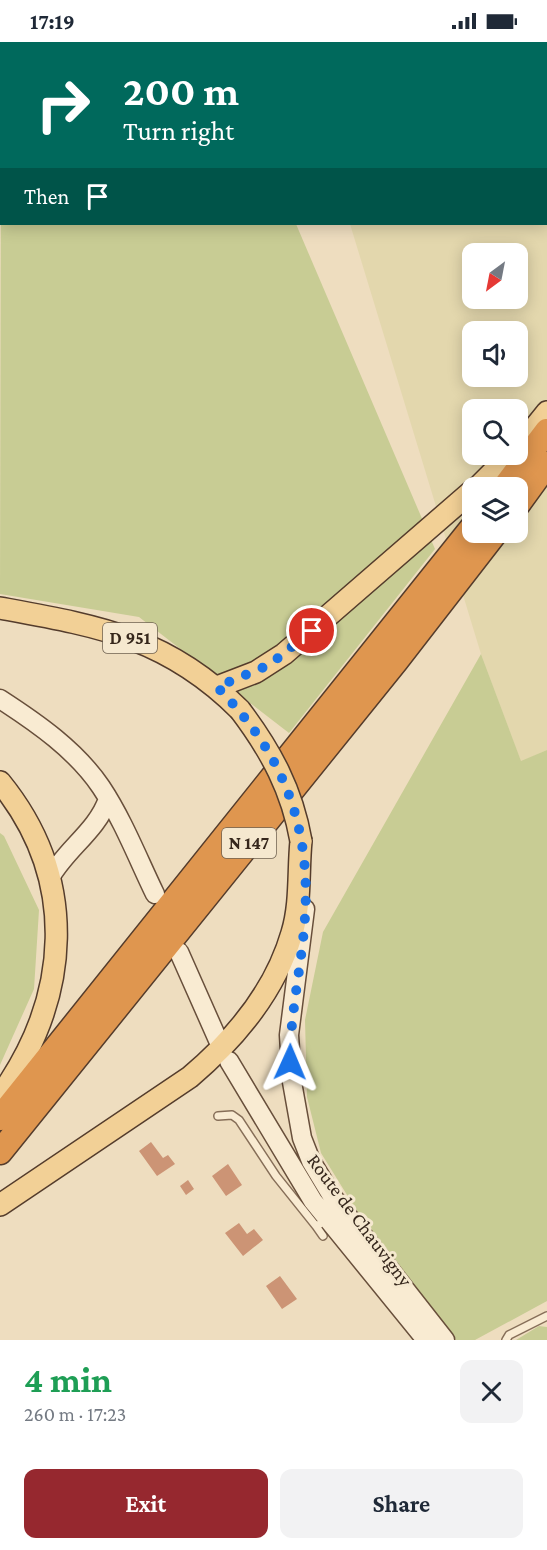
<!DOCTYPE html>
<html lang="en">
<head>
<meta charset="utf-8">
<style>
	body { margin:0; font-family:"Crimson Pro",serif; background:#f2f2f3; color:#1f2937; height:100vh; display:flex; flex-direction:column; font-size:22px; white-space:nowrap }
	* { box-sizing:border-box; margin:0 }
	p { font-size:20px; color:#747a83 }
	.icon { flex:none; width:33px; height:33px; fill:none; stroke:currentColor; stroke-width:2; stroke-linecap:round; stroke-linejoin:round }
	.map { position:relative; height:1298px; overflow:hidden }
	.side { display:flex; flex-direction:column; background:#fff; flex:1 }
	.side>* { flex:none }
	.banner { position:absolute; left:0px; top:0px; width:548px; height:183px; box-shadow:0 3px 15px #0003; background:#00695c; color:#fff; overflow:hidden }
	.needle { width:39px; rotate:212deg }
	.controls { position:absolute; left:462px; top:201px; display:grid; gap:12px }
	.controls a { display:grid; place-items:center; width:66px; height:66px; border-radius:12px; background:#fff; box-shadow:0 3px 15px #0003; font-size:30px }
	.pin { position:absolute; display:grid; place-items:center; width:51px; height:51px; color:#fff; margin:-26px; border:3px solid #fff; border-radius:50%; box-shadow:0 2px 6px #0007 }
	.me { position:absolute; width:66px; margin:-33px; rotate:1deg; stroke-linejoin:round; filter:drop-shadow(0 0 4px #0008) }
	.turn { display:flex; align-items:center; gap:21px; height:126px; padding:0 24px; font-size:27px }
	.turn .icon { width:78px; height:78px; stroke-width:2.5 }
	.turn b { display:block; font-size:42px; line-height:51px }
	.then { display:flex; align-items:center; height:57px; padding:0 24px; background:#0003; gap:12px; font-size:22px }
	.round { display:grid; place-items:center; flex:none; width:63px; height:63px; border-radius:12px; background:#f2f2f3 }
	.head { display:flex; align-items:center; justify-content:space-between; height:102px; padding:0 24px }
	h1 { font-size:36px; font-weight:700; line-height:45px; color:#1e9e55 }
	.primary-button { display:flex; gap:12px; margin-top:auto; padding:12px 24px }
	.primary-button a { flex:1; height:69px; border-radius:12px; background:#96282f; color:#fff; font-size:24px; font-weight:700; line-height:69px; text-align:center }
	.primary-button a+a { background:#f2f2f3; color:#1f2937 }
	.status { display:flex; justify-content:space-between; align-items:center; height:42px; padding:0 30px; background:#fff; direction:ltr }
	.status svg { height:16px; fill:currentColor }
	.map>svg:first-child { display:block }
</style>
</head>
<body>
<div class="status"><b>17:19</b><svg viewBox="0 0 49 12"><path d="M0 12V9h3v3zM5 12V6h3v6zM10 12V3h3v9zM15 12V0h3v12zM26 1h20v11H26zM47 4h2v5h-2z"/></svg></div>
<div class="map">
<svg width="547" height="1298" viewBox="0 0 547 1298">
	<rect width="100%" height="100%" fill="#eeddbf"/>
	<!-- farmland -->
	<path fill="#e3d7ad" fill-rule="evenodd" d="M295,0h252v708l-26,12 -40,-108 -131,-430h196v-180zM472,212h46v44h-46zM472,290h46v44h-46zM472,368h46v44h-46zM472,446h46v44h-46z"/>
	<!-- green -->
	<path fill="#c8cc94" d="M1,80l1,102h294l139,325 -146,184 -150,-116 -139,-23z
		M481,612l40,107 26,-11v551l-72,39h-19l-91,-116 -44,-71 -14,-56 -2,-77 18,-88z
		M0,791l4,3 35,74 -5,79 -34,76z
		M539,1284l8,1v13h-31z"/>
	<!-- building -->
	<path fill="#cc9475" d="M151,1100l12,16 5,-3 7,9 -18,12 -18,-25z
		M228,1122l14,21 -16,11 -14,-20z
		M188,1138l6,9 -8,6 -6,-9z
		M239,1181l8,11 7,-5 9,11 -20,16 -18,-23z
		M280,1234l17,23 -15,10 -16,-23z"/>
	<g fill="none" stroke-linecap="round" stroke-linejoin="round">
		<defs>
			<path id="lane" d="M218,1074l14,-1 7,5 37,56 40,50
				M320,1182l-4,2 7,10
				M506,1298l3,-5 38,-19"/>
			<path id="street" d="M283,0v2"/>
			<path id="secondary" d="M0,657c37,24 76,51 101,88 22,33 37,72 54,107
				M50,836c16,-29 47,-47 58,-79
				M305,867l-16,126 3,47 10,56 9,23 21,35 113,144
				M179,910l39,88
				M229,1019l84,140 113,139"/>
			<path id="primary" d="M518,406l29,-36
				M477,446l34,-34
				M0,566c98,18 167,29 240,102
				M217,645l39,-15 28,-18 188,-163
				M0,740c79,97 71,215 0,314
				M0,1163l190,-128c46,-39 85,-85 102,-144 9,-29 6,-62 9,-92"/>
			<path id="highway" d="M504,446l43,-57
				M518,462l29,-40
				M0,1076l472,-590
				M0,1110l396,-491 100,-129"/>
		</defs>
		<!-- lane casing -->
		<use href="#lane" stroke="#866e58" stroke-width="10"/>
		<!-- street casing -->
		<use href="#street" stroke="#866e58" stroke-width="16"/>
		<!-- secondary casing -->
		<use href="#secondary" stroke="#684f3b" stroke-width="21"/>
		<!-- primary casing -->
		<use href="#primary" stroke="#543c2c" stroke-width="24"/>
		<!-- highway casing -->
		<use href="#highway" stroke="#543c2c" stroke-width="27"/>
		<!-- lane -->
		<use href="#lane" stroke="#f9ebd2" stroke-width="7"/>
		<!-- street -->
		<use href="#street" stroke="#f9ebd2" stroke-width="14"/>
		<!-- secondary -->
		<use href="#secondary" stroke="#f9ebd2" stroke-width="18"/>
		<!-- primary -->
		<use href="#primary" stroke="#f2d096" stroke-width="21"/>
		<!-- highway -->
		<use href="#highway" stroke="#df964f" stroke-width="24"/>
		<defs>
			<path id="primary-bridge" d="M240,668c31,41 52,80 61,131"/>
		</defs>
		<!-- primary-bridge casing -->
		<use href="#primary-bridge" stroke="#543c2c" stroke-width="24" stroke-linecap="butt"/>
		<!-- primary-bridge -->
		<use href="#primary-bridge" stroke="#f2d096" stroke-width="21"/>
	</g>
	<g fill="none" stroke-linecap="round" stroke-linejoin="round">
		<!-- route -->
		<path stroke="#1a73e8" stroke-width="10" stroke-dasharray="0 18" d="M290,1020c0,-49 12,-97 15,-145 6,-93 -23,-165 -88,-230l52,-22 43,-34"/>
	</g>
	<g text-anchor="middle" stroke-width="6" stroke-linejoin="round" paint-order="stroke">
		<!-- shield labels -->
		<g fill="#f5e8cf" stroke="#6f6152" stroke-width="1.5">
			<rect x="103" y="581" width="54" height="30" rx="4.5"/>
			<rect x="222" y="786" width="54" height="30" rx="4.5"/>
		</g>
		<g font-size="18" font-weight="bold" fill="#36271c">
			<text x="130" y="602">D 951</text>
			<text x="249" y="807">N 147</text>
		</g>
		<!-- street labels -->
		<g font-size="20" fill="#36271c" stroke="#f5e8cf">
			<text transform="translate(360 1178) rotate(53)" y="7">Route de Chauvigny</text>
		</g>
	</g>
</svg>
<div class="controls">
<a><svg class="needle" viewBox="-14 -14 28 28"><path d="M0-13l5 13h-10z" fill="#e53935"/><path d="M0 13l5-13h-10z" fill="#747a83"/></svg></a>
<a><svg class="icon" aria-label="sound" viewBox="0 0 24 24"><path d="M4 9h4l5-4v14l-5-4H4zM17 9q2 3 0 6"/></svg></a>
<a><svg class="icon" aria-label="search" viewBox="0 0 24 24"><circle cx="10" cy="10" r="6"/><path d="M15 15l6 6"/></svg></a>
<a><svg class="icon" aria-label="layers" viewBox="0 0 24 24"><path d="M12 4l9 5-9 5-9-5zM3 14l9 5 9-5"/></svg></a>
</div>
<div class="pin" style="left:312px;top:589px;background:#d93025"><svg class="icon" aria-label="arrive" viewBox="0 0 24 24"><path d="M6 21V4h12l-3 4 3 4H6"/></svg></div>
<svg class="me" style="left:290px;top:1020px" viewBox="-20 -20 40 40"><path d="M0-17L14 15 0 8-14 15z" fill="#1a73e8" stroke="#fff" stroke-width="4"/></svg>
<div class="banner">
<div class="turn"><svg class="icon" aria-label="right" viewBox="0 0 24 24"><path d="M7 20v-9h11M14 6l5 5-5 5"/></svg><div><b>200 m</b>Turn right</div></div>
<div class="then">Then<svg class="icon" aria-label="arrive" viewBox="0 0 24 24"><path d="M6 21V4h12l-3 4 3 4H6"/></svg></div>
</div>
</div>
<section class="side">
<div class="head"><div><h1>4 min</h1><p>260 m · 17:23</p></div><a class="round"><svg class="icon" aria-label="close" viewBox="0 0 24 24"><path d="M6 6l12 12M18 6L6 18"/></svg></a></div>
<div class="primary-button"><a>Exit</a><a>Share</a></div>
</section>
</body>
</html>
